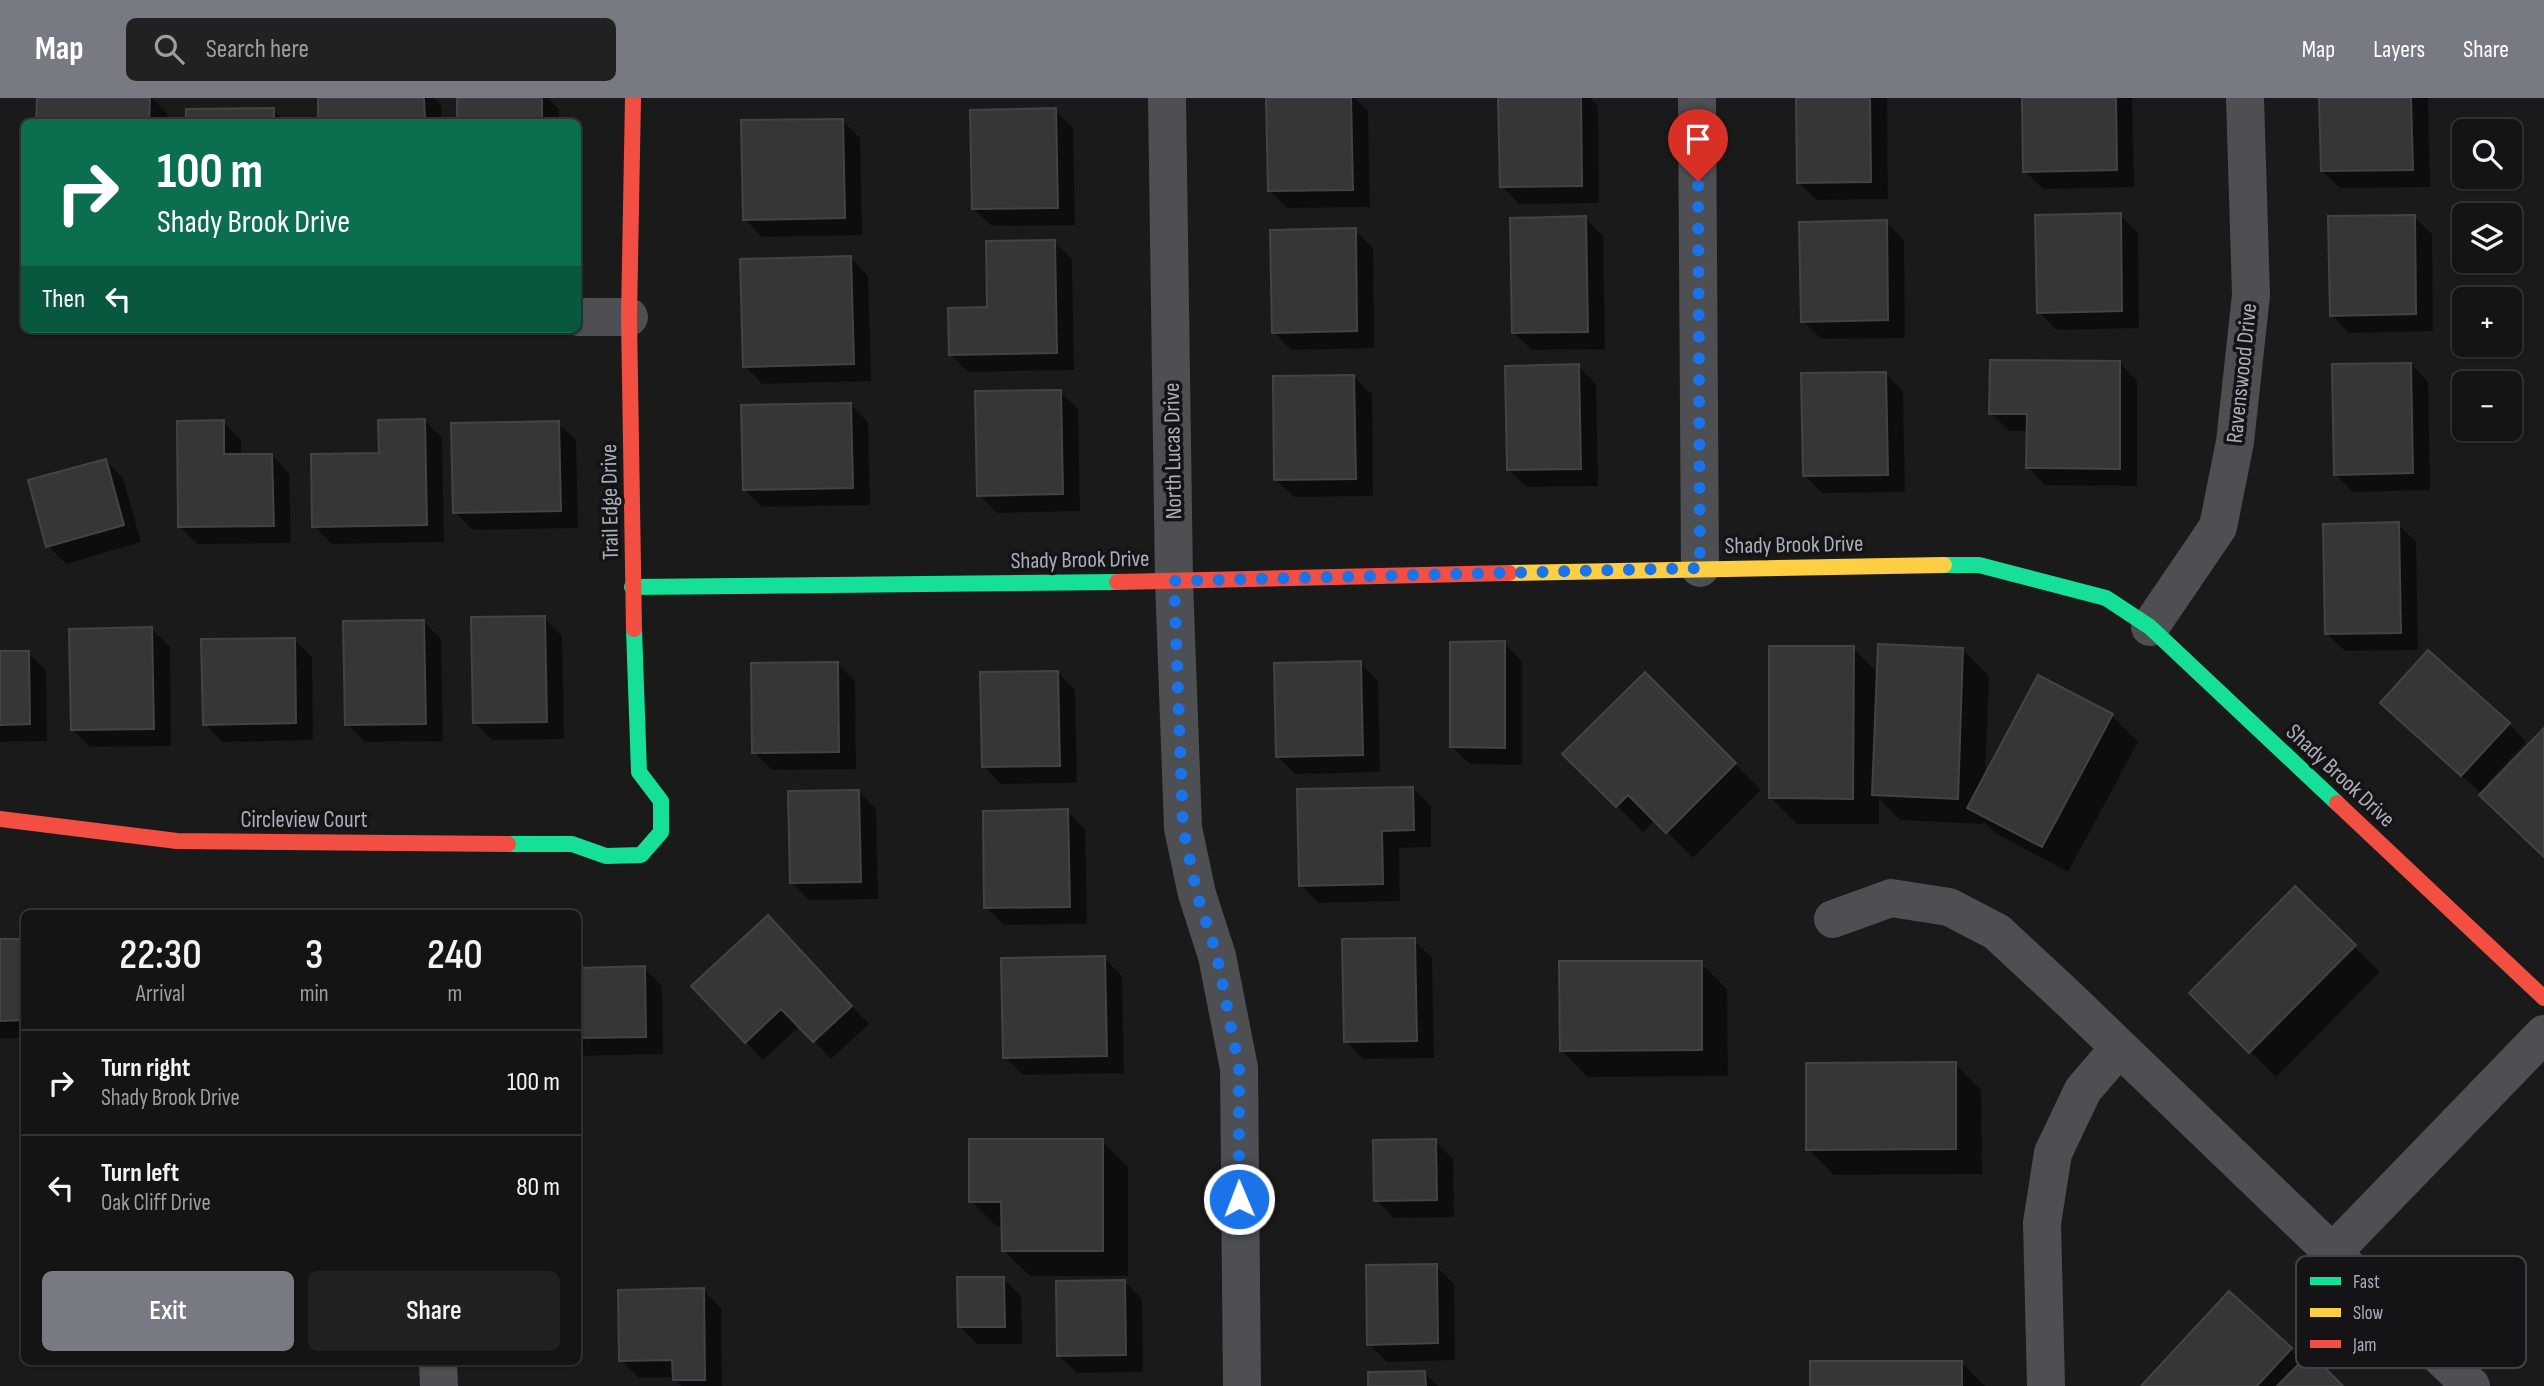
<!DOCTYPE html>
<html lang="en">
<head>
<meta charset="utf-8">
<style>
	body { margin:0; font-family:"Sofia Sans Condensed",sans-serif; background:#212122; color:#f1f3f6; height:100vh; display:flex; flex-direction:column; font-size:26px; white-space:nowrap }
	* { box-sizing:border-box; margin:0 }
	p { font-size:23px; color:#9d9ea0 }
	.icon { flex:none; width:38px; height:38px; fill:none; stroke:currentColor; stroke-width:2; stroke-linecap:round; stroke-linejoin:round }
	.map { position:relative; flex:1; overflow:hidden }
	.side { position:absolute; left:21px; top:812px; width:560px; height:455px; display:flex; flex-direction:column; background:#141414; border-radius:10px; box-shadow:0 2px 5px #0004,0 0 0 2px #333334 }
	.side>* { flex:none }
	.top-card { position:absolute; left:21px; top:21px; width:560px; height:214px; border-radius:10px; box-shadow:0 2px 5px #0004,0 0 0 2px #333334; background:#0b6e4f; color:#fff; overflow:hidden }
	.controls { position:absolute; left:2452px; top:21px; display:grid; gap:14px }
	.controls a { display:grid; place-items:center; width:70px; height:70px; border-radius:10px; background:#141414; box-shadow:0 2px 5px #0004,0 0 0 2px #333334; font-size:35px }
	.pin { position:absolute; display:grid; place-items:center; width:60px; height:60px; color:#fff; margin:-72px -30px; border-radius:50% 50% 50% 0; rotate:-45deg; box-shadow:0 0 7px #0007 }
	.pin .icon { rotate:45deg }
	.me { position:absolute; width:77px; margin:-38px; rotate:359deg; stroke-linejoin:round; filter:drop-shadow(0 0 5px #0008) }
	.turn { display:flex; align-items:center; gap:24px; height:147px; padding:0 21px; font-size:32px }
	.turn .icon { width:91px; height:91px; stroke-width:2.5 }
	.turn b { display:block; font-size:49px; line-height:60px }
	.then { display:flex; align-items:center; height:66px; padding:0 21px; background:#0003; gap:14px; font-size:26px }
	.eta { display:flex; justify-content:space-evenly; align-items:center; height:119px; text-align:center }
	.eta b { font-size:42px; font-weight:600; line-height:49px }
	.cta { display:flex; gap:14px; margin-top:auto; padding:14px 21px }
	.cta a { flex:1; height:80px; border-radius:10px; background:#787a83; color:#fff; font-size:28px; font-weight:600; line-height:80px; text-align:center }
	.cta a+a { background:#212122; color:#f1f3f6 }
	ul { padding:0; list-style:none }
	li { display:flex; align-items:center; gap:21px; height:105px; padding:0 21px; border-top:2px solid #333334 }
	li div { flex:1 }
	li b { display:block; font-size:26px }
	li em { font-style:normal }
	header { display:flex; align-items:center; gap:42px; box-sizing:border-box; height:98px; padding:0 35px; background:#787a83; color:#fff }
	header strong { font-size:33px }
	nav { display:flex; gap:38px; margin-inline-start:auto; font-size:24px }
	.search { width:490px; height:63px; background:#212122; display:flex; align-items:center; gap:18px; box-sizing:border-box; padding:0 24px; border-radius:10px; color:#9d9ea0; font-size:26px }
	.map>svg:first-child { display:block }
</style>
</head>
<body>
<header>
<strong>Map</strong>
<div class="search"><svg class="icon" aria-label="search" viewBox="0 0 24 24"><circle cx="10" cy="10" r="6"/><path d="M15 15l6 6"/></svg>Search here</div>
<nav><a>Map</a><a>Layers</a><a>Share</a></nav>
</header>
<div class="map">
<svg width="2544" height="1288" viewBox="0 0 2544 1288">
	<rect width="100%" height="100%" fill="#1a1a1a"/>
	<!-- shadow -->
	<path fill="#0007" d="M39,0h113l15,15v9h-129z
		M320,0h114l7,7 1,17h-122z
		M459,0h89l11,11v13h-100z
		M1268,0h87l13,13 2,96 -83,1 -18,-18z
		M1500,0h90l8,8 1,97 -80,1 -17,-18z
		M1798,0h89l1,101 -71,1 -18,-17z
		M2024,0h108l2,89 -91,2 -18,-18z
		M2321,0h107l2,89 -90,1 -18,-17z
		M273,12l13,12h-98l-1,-11z
		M1055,12l18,18 2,97 -83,1 -18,-17z
		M842,22l18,18 2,97 -100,2 -17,-18z
		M2120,117l18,18 1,95 -83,2 -17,-18z
		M2414,119l18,17 1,97 -84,2 -18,-18z
		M1585,120l18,18 2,113 -73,1 -18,-17z
		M1886,124l18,18 1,98 -84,1 -18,-18z
		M1355,132l18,18 1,100 -83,2 -17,-18z
		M1054,144l18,17 2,111 -106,2 -18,-18 39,-45z
		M851,160l17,18 3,105 -109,3 -17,-18z
		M2120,265l17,18v105l-92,-1 -17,-18v-36h-19l-18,-18z
		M2411,266l17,18 2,108 -77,2 -18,-18z
		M1578,268l18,18 2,102 -72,1 -18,-18z
		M1886,276l17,17 2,101 -83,1 -18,-18z
		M1354,279l18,17 1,102 -79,1 -18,-17z
		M1060,294l18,17 2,102 -83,2 -18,-18z
		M851,307l17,17 2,83 -108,2 -18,-18z
		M425,323l17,17 2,104 -112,2 -18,-18z
		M223,324l18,18v16l31,-1 17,18 2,70 -93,1 -18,-17z
		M558,325l18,17 2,88 -106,2 -17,-18z
		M106,363l17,17 18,64 -75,22 -18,-18z
		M2398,426l18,18 2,108 -73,1 -18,-17z
		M544,520l18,18 2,103 -72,1 -18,-18z
		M423,523l18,18 2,102 -78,1 -18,-18z
		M152,531l18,18 1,99 -81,1 -18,-18z
		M294,541l18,18 1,83 -91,2 -17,-18z
		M1504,545l18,18v104l-52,-1 -18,-17z
		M1853,550l25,25 85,-24 26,27 -4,102 127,-62 26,26 -70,130 -73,-39 -12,-12v3l-83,-4 -21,-21v25h-82l-26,-26z
		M0,555h28l18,17 1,71 -47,1z
		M837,565l18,18 1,88 -84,1 -18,-18z
		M1361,565l17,18 2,91 -85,2 -18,-18z
		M1057,574l18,18 2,93 -76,1 -17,-18z
		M1645,576l116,116 -68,68 -38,-38 -12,12 -78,-78z
		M2400,623l109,3 17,18 -39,42 3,3 54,-57v126l-62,-62z
		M1413,690l18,18v41l-32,1 1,53 -82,2 -17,-18z
		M859,694l17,17 2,90 -69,1 -17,-18z
		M1067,713l18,18 2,95 -83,1 -18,-17z
		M2295,790l85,84 -104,105 -85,-84z
		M786,837l83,89 -38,35 -31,-33 -37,34 -17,-18z
		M24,842v98h-24v-97z
		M1414,842l18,18 2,100 -71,1 -17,-18z
		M1104,860l18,18 2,97 -101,2 -18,-18z
		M1701,865l26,26 1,87 -141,1 -26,-27z
		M644,870l18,18 1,68 -85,2v-87z
		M1955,966l26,26 1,84 -148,1 -26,-26z
		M1102,1043l26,26v109h-98l-27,-26v-23h-6l-26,-26z
		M1435,1043l18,18 1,58 -60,1 -18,-18z
		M1436,1168l18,18 1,76 -68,2 -18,-18z
		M1003,1180l18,18 1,48h-45l-17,-17z
		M1124,1183l18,18 1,73 -66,1 -18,-17z
		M703,1192l18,18 1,78h-41l-7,-9 -35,1 -18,-18z
		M2229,1195l74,69 37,24h-197z
		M1961,1264l24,24h-173z
		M1425,1275l13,13h-68z"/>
	<!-- building -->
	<path fill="#363638" stroke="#434346" stroke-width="2" d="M37,0h113l-1,24h-113z
		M318,0h106l1,24h-107z
		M457,0h85v24h-85z
		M1266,0h85l2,92 -85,1z
		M1498,0h83l1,88 -82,1z
		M1796,0h74l1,84 -74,1z
		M2022,0h94l1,72 -94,2z
		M2319,0h92l2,72 -92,1z
		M274,10v14h-88v-13z
		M1056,10l2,100 -86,1 -2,-99z
		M843,21l2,99 -102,2 -2,-100z
		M2121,115l1,98 -85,2 -2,-98z
		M2415,117l1,99 -86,2 -2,-100z
		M1586,118l2,116 -76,1 -2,-115z
		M1887,122l1,100 -87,2 -2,-100z
		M1356,130l1,103 -85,2 -2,-103z
		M1055,142l2,113 -108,2 -1,-47 39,-1 -1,-66z
		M851,158l3,108 -111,3 -3,-108z
		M1990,262l130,1v108l-94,-1 1,-54h-38z
		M2411,265l2,110 -79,2 -2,-111z
		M1579,266l2,105 -74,1 -2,-104z
		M1886,274l2,103 -85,1 -2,-103z
		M1354,277l2,104 -82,1 -1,-104z
		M1061,292l2,104 -86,2 -2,-105z
		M851,305l2,85 -110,2 -2,-85z
		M425,321l2,106 -115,2 -1,-73 68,-1 -1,-33z
		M224,322v34h48l2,72 -96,1 -1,-106z
		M559,323l2,90 -108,2 -2,-90z
		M106,361l18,66 -78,22 -18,-67z
		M2399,424l2,111 -76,1 -2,-110z
		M545,518l2,106 -74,1 -2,-106z
		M424,522l2,104 -81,1 -2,-104z
		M152,529l2,102 -83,1 -2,-101z
		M295,540l1,85 -93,2 -2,-86z
		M1505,543v107l-55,-1v-105z
		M1878,546l85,4 -5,151 -86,-4z
		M1769,548h85l-1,153 -84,-1z
		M2428,552l82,73 -49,53 -81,-73z
		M0,553h29l1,73 -30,1z
		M1361,563l2,94 -87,2 -2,-94z
		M838,564l1,90 -87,1 -1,-90z
		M1058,573l2,95 -78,1 -2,-95z
		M1645,574l91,91 -70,70 -38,-38 -12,12 -54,-53z
		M2038,577l75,39 -71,133 -75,-39z
		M2544,630v129l-65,-62z
		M1413,689l1,43 -32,1 1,53 -84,2 -2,-97z
		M859,692l2,92 -71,1 -2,-92z
		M1068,711l2,98 -86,1 -1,-97z
		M2295,788l61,59 -107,108 -60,-60z
		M768,817l84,91 -39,36 -32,-33 -36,34 -54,-57z
		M1415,840l2,103 -73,1 -2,-103z
		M0,841h24v81l-24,1z
		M1105,858l2,100 -104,2 -2,-100z
		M1559,863h143v89l-142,1z
		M645,868l1,71 -68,1v-70z
		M1956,964v87l-150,1v-87z
		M969,1041h134v112h-101l-1,-49h-32z
		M1436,1041l1,61 -63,1 -1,-61z
		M1437,1166l1,79 -71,2 -1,-80z
		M957,1179h47l1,50h-47z
		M1125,1182l1,75 -69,1 -1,-75z
		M704,1190l1,92h-32l-1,-20 -53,1 -1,-71z
		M2229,1193l63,57 -35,38h-116z
		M2310,1255l33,33h-66z
		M1810,1263h152v25h-152z
		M1425,1273l1,15h-58v-14z"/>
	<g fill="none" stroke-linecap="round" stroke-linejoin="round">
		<!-- street -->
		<path stroke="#4e4f53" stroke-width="38" d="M1167,0l7,483 9,247 14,66 20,62 22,112 3,318
			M1697,0l3,470
			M578,219h51
			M2150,529l68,-100 17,-85 16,-147 -6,-197
			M1833,821l58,-21 58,9 48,25 72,67 402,387
			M2332,1155l212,-219
			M438,1264l1,24
			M2046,1288l-4,-163 11,-70 30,-63 36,-42"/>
		<!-- fast -->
		<path stroke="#16e098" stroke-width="16" d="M1944,467h35l127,33 44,29 187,176
			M632,489l485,-5
			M508,746h64l34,12 35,-1 20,-23v-31l-22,-29 -5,-143"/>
		<!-- slow -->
		<path stroke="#ffcf43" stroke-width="16" d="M1509,475l435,-8"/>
		<!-- jam -->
		<path stroke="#f24e42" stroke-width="16" d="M633,0l-4,219 5,312
			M1117,484l392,-9
			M2337,705l207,195
			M0,721l177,22 331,3"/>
	</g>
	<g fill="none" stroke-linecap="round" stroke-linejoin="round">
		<!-- route -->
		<path stroke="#1a73e8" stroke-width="12" stroke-dasharray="0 21.6" d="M1239,1101v-131l-22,-112 -20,-62 -14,-66 -9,-247 526,-13 -2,-387"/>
	</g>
	<g text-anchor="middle" stroke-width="7" stroke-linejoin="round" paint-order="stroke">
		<!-- street labels -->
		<g font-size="23" fill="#abaebb" stroke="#141416">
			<text transform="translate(2241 275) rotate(-84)" y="8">Ravenswood Drive</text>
			<text transform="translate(1172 353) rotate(-91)" y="8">North Lucas Drive</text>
			<text transform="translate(609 404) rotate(-91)" y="8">Trail Edge Drive</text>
			<text transform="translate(1794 446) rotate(-1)" y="8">Shady Brook Drive</text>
			<text transform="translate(1080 461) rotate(-1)" y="8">Shady Brook Drive</text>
			<text transform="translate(2341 677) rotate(43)" y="8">Shady Brook Drive</text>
			<text x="304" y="729">Circleview Court</text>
		</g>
	</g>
	<!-- legend -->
	<rect x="2296" y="1158" width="230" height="112" rx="10" fill="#141416" stroke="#414248" stroke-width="2"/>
	<rect x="2310" y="1179" width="31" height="8" fill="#16e098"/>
	<rect x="2310" y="1210" width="31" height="9" fill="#ffcf43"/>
	<rect x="2310" y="1242" width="31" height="8" fill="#f24e42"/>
	<g font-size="19" fill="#abaebb">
		<text x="2353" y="1190">Fast</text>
		<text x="2353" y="1221">Slow</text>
		<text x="2353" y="1253">Jam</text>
	</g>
</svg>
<div class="controls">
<a><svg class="icon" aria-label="search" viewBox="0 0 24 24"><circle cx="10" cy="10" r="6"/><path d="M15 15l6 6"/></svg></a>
<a><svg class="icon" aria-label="layers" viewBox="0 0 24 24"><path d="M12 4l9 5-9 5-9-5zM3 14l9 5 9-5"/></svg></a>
<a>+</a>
<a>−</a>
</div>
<div class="pin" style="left:1698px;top:83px;background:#d93025"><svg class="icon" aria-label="arrive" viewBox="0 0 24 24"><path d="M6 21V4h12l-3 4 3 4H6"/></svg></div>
<svg class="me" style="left:1239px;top:1101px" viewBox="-20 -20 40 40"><circle r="17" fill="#1a73e8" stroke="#fff" stroke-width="3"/><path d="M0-11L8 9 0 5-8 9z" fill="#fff"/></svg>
<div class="top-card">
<div class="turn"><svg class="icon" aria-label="right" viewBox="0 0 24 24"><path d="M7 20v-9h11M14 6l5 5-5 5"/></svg><div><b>100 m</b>Shady Brook Drive</div></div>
<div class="then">Then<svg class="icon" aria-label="left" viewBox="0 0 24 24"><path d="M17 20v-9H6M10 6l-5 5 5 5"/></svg></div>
</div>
<section class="side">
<div class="eta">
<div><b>22:30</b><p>Arrival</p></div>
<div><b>3</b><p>min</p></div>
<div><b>240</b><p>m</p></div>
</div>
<ul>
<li><svg class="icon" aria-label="right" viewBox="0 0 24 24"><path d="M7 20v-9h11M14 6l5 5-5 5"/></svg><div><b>Turn right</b><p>Shady Brook Drive</p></div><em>100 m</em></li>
<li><svg class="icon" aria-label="left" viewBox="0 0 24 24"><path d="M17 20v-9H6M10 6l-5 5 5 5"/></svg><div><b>Turn left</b><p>Oak Cliff Drive</p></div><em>80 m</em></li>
</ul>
<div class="cta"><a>Exit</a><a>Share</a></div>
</section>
</div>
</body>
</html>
